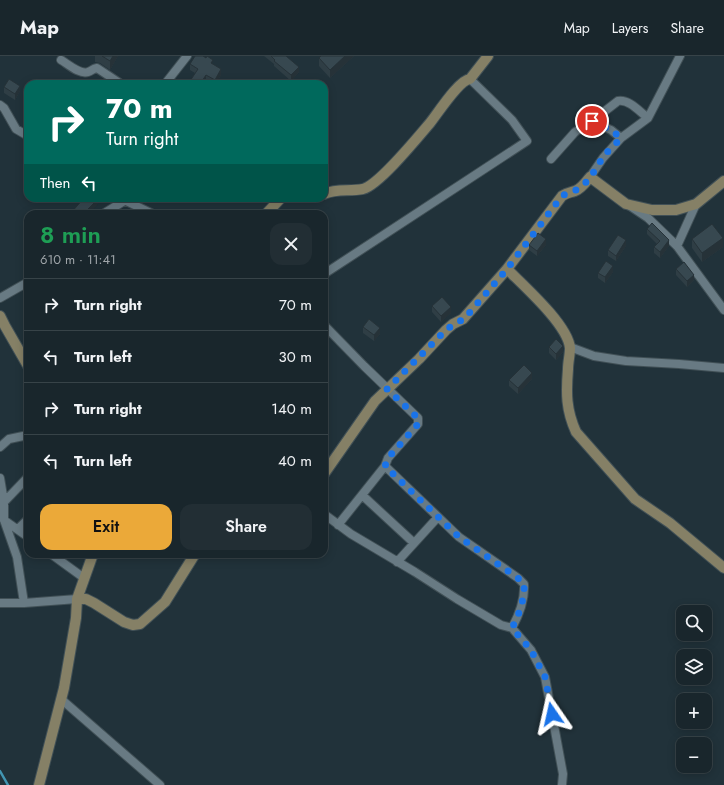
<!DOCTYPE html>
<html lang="en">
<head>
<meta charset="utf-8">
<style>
	body { margin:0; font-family:Jost,sans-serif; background:#222e34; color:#f1f3f6; height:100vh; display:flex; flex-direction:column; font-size:15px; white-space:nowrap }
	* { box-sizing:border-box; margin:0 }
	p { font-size:13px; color:#9fa5a9 }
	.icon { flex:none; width:22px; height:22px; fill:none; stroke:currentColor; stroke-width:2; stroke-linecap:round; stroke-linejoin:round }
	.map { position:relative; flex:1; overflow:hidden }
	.details { position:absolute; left:24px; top:154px; width:304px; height:348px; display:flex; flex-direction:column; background:#19262c; border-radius:12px; box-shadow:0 2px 10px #0003,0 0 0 1px #374348 }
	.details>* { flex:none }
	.guide { position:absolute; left:24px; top:24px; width:304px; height:122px; border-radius:12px; box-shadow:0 2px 10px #0003,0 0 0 1px #374348; background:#00695c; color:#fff; overflow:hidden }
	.tools { position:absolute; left:676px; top:549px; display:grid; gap:8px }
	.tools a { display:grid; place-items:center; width:36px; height:36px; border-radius:8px; background:#19262c; box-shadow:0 2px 10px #0003,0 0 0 1px #374348; font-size:20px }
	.pin { position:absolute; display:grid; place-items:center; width:34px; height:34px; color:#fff; margin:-17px; border:2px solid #fff; border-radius:50%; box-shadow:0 1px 4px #0007 }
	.me { position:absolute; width:44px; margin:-22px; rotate:349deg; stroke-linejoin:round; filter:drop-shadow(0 0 3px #0008) }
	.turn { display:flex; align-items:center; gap:14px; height:84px; padding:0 16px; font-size:18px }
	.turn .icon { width:52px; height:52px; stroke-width:2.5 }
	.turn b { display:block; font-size:28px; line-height:34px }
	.then { display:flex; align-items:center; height:38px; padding:0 16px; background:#0003; gap:8px; font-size:15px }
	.round { display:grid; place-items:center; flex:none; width:42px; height:42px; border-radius:12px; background:#222e34 }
	.head { display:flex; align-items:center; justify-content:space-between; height:68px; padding:0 16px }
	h1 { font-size:24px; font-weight:600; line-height:30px; color:#1e9e55 }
	.button { display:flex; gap:8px; margin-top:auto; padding:8px 16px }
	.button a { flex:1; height:46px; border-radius:12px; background:#eba939; color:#111; font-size:16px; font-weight:600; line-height:46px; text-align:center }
	.button a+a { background:#222e34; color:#f1f3f6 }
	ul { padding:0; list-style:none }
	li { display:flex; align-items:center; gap:12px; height:52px; padding:0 16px; border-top:1px solid #374348 }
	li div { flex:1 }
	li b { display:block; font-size:15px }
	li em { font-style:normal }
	header { display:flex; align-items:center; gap:24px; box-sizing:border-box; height:56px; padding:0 20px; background:#19262c; border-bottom:1px solid #374348 }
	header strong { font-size:19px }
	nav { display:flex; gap:22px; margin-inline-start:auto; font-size:14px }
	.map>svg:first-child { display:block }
</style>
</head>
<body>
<header>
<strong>Map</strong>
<nav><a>Map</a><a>Layers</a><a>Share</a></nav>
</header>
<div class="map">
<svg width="724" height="729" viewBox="0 0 724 729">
	<rect width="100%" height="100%" fill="#21323a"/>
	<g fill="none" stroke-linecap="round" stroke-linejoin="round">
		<!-- stream -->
		<path stroke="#4295b2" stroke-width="2.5" d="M0,715l8,14"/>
		<defs>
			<path id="street" d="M61,4c7,4 19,15 27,12 4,-1 4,-3 9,-4l24,16
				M165,28l22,-28
				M0,49l4,3 12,21 12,7
				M648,62l32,-62
				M592,65l19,9 10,8
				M551,103l24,-27 17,-11 26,-20c11,-2 21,10 30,17l-27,20 -18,20 -13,19
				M120,142l33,16
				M696,148l-19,42 47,64
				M630,150l18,12 29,28
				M103,158l21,-13
				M324,218l203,-133 -15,-21 -42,-41
				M0,242l28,-16
				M324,269l40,41 54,52v6l-30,34 -3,8 74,71 59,41 6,6c1,14 -5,31 -12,44l19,22 14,27 18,97 -1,11
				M570,291l24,9 32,5 53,3 45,4
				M0,391l9,-8 19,-4
				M0,422l4,24v18l13,37 7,46
				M362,439l52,48
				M4,446l24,-25
				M324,458l27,20 64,38 42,27 44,26 11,3
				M4,464l24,17
				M338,469l47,-59
				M18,473l10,-10
				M51,498l33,24
				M397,506l41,-45
				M0,547h24l53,-4
				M61,643l99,86"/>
			<path id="secondary" d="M324,138c14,-6 25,-2 39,-5 16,-4 55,-52 67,-66 8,-10 29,-43 40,-44l18,-23
				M266,158l15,-16
				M507,213c17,17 61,56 63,79 0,7 -2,14 -2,21 -2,24 -2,41 8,63l59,67 35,24 54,45
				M0,260l5,10 23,40
				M324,418l51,-73 44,-42 27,-29 7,-6 10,-5 44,-50 55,-73c6,-4 7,-3 13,-5 6,-2 11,-9 15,-14l36,27 26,6h24l20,-6 28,-23
				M77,543h9l8,4 30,19 9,3 7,-1 25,-22 30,-48
				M39,729l25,-97 12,-70 1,-19 16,-45"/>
		</defs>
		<!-- street casing -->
		<use href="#street" stroke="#415056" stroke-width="10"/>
		<!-- secondary casing -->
		<use href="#secondary" stroke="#415056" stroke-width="12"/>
		<!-- street -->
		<use href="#street" stroke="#687a83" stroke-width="8"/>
		<!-- secondary -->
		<use href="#secondary" stroke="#858066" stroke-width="10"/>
	</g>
	<!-- wall -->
	<path fill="#2f3e45" d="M95,0h23l-8,14 -10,-7 -5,-1z
		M264,0h22l13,16 -8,9 -17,-15v-2z
		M321,0h33l-24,22 -11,-12v-8z
		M190,8h23l8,11 -5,9h-4l-6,-4 -3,4h-13v-3l5,-8 -5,-3z
		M4,31l16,4 -5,9 -11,-7z
		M647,173l22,17 -9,12 -6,-5v-6l3,-3 -10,-10z
		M692,183l31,8 -21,15 -10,-14z
		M529,189h17l-9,11 -8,-6z
		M626,190l-10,15 -8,-5v-6z
		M676,213l18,11 -7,7 -11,-12z
		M613,216l-8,11 -7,-5v-5z
		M432,250l19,7 -10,9 -9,-10z
		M363,271l17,7 -6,7 -11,-8z
		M549,291l14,5 -7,8 -7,-7z
		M532,323l-14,15 -9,-8v-6z"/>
	<!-- shaded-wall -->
	<path fill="#263238" d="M113,0h5l-8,14v-9z
		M345,0h9l-24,22v-8z
		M299,11v5l-8,9v-6z
		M221,13v6l-5,9h-1v-4z
		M206,19v5l-3,4h-3z
		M20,30v5l-5,9v-6z
		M98,143v5l-9,10h-2v-4z
		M86,153v5h-4z
		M723,182v9l-21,15v-9z
		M546,183v6l-9,11v-5z
		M626,184v6l-10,15v-5z
		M669,184v6l-9,12v-6z
		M613,210v6l-8,11v-6z
		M694,219v5l-7,7v-6z
		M451,251v6l-10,9v-6z
		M380,272v6l-6,7v-6z
		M563,290v6l-7,8v-6z
		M532,317v6l-14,15v-6z"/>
	<!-- building -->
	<path fill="#374850" stroke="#263238" d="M102,0h11l-3,5z
		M195,0h8l3,2 1,-2 6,4 -2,3 10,6 -6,11 -9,-5 -6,9h-5l-5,-3 8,-12 -8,-5z
		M271,0h15l13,11 -8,8 -17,-14 1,-1z
		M321,0h24l-15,14 -11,-12z
		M9,23l11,7 -5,8 -11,-7z
		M232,24l6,4h-9z
		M84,142h14v1l-11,11 -1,-1 -4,5h-12z
		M652,167l17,17 -9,12 -6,-5 6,-6 -13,-12z
		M712,168l11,14 -21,15 -10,-14z
		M538,177l8,6 -9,12 -8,-6z
		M618,179l8,5 -10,16 -8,-6z
		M606,205l7,5 -8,11 -7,-4z
		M684,206l10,13 -7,6 -11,-12z
		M442,241l9,10 -10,9 -9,-10z
		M369,263l11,9 -6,7 -11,-8z
		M556,283l7,7 -7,8 -7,-7z
		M524,309l8,8 -14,15 -9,-8z"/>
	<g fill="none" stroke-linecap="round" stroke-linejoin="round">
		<!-- route -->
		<path stroke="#1a73e8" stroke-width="7" stroke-dasharray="0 12.6" d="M552,658l-7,-37 -14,-27 -19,-22c7,-13 13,-30 12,-44l-6,-6 -59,-41 -74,-71 3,-8 30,-34v-6l-31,-29 59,-59 8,-6 10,-5 43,-50 55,-73c6,-4 12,-4 17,-8 11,-7 16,-19 23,-29 5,-8 13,-14 19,-21l-10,-8 -19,-9"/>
	</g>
</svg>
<div class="tools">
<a><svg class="icon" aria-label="search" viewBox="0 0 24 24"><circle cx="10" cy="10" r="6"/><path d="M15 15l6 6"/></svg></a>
<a><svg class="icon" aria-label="layers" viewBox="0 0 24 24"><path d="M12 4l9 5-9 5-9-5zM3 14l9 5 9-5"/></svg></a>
<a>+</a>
<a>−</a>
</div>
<div class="pin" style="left:592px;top:65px;background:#d93025"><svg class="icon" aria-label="arrive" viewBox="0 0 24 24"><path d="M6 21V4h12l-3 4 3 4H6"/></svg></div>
<svg class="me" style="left:552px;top:658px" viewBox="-20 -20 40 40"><path d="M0-17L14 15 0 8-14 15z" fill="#1a73e8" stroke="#fff" stroke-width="4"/></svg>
<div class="guide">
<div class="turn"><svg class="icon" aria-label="right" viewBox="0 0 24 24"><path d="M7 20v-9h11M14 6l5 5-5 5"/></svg><div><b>70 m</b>Turn right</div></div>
<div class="then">Then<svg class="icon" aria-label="left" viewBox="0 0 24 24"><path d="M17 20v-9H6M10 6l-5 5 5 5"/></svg></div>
</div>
<section class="details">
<div class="head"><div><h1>8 min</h1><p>610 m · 11:41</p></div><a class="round"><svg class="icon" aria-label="close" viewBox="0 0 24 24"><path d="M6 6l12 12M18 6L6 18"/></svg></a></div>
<ul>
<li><svg class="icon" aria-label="right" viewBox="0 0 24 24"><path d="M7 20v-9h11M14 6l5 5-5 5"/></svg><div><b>Turn right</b></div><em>70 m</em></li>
<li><svg class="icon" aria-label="left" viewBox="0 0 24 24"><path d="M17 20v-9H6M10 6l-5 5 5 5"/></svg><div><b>Turn left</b></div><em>30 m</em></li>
<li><svg class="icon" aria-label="right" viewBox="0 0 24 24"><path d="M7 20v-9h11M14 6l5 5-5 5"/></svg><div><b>Turn right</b></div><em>140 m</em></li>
<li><svg class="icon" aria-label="left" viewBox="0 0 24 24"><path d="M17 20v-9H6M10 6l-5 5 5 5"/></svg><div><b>Turn left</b></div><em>40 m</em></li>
</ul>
<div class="button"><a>Exit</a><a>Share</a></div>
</section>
</div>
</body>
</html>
